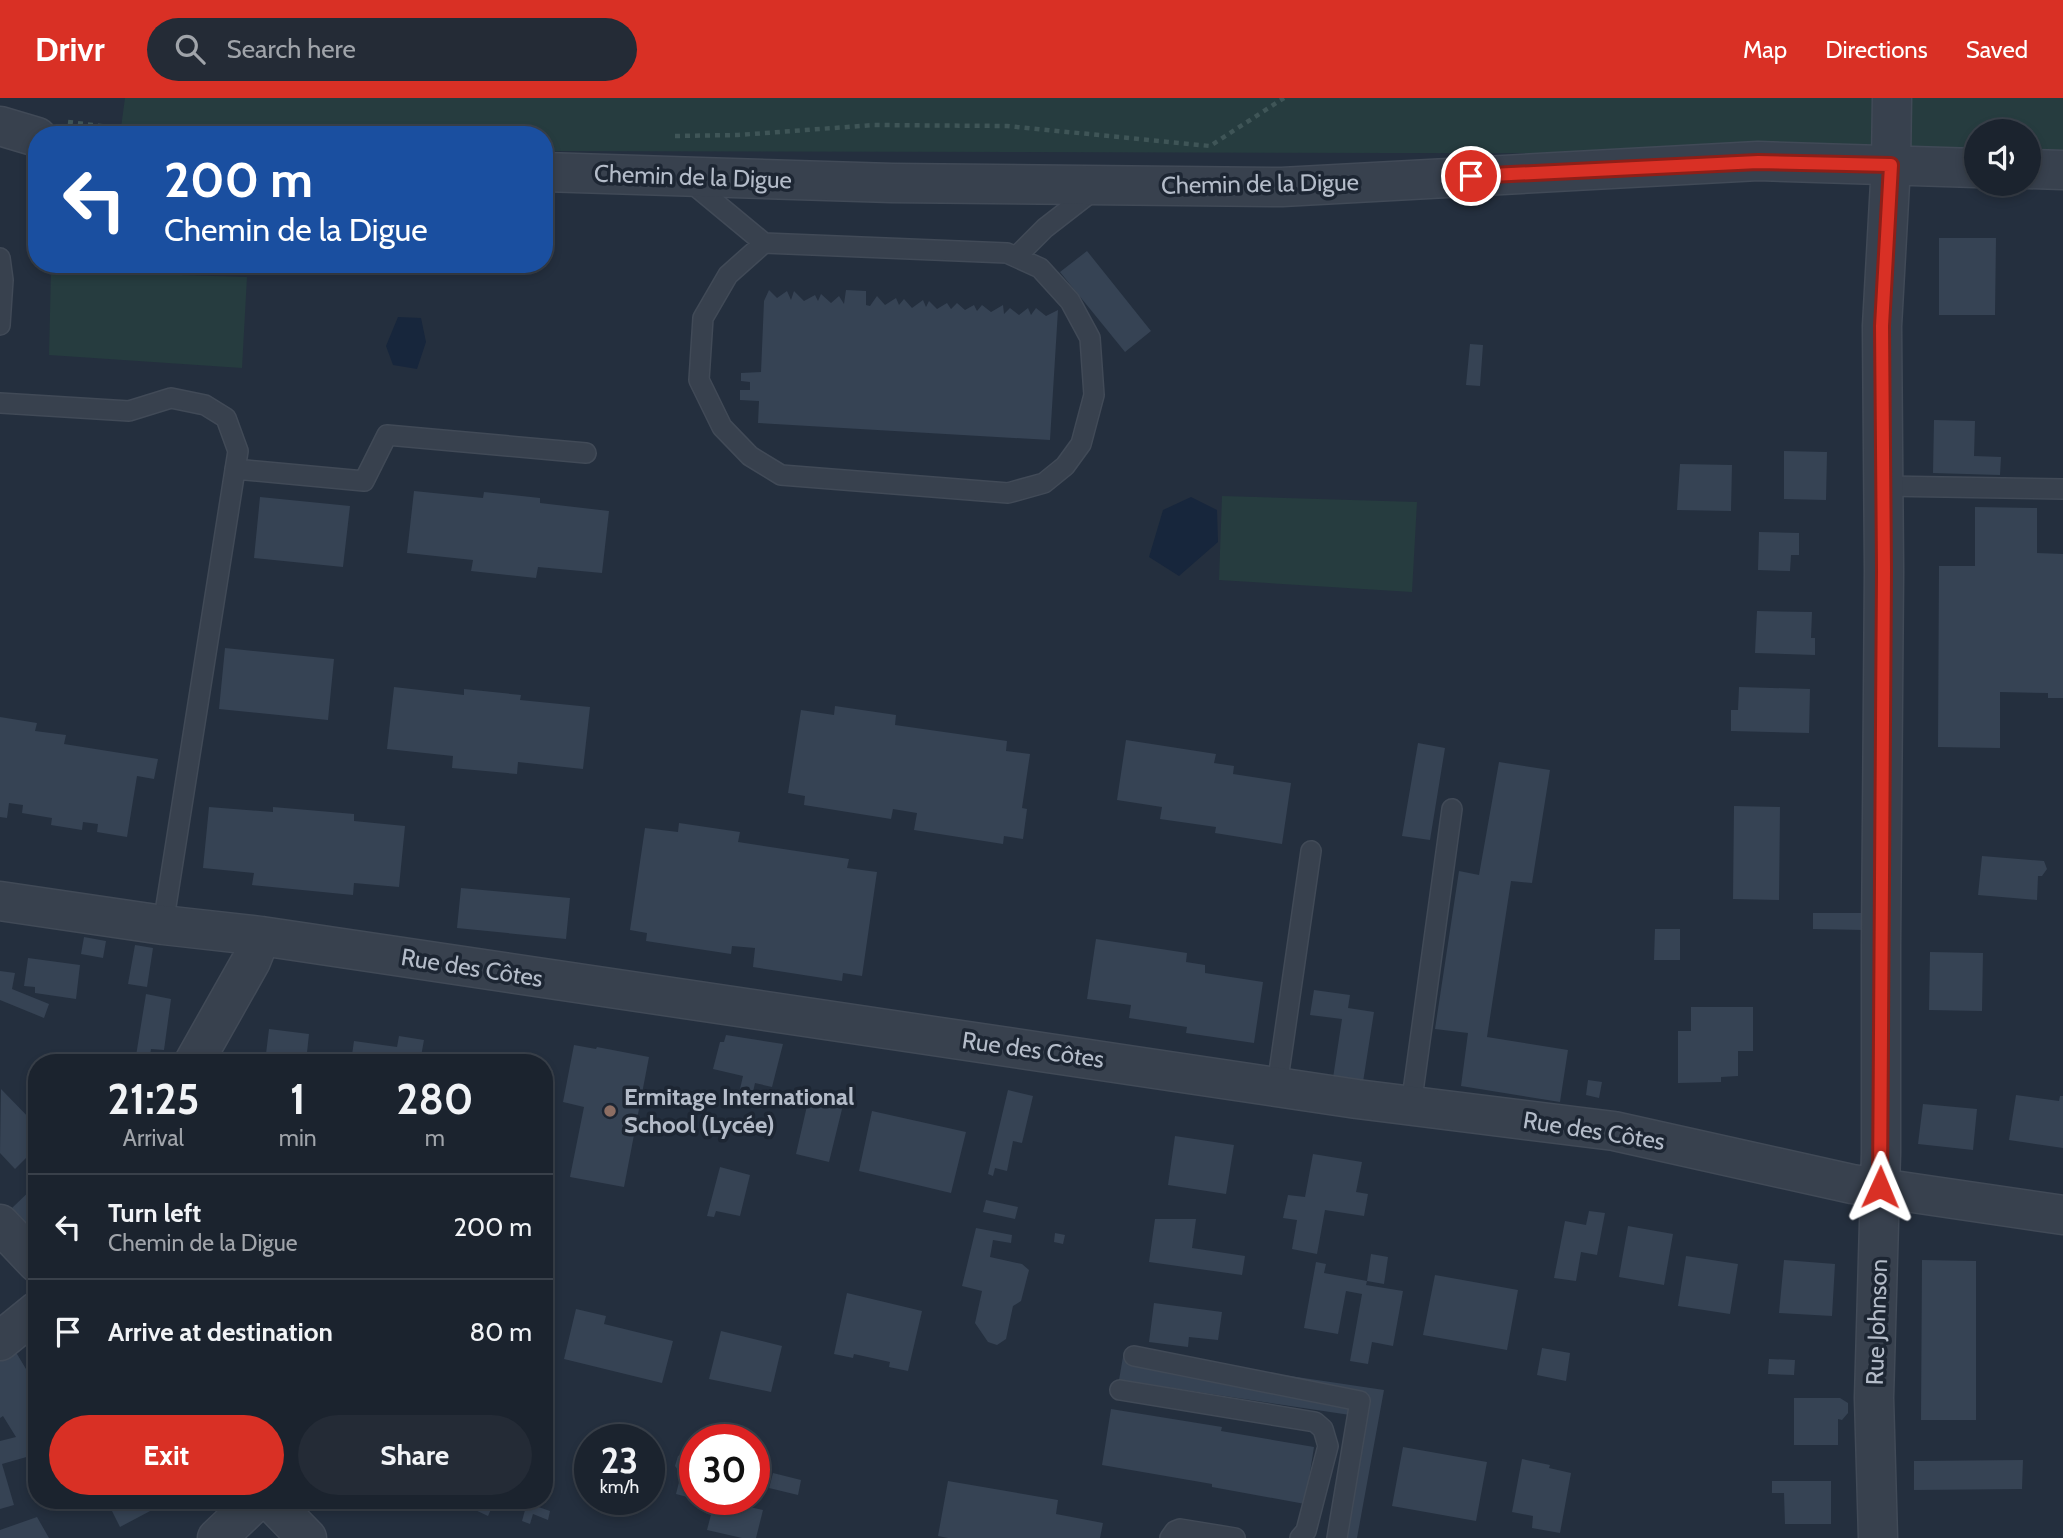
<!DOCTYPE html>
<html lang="en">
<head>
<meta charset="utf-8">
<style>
	body { margin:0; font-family:Cabin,sans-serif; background:#242b36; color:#f1f3f6; height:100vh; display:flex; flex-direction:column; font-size:26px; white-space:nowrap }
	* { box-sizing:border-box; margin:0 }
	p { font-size:23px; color:#a0a4aa }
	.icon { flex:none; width:38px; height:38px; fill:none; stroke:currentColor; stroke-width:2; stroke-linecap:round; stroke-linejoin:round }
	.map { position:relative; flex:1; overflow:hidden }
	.drawer { position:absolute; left:28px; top:956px; width:525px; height:455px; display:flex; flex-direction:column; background:#1b232e; border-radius:28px; box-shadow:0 4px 10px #0003,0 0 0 2px #39404a }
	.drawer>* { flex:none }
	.guide { position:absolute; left:28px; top:28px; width:525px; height:147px; border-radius:28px; box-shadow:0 4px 10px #0003,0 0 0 2px #39404a; background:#1a4fa0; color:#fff; overflow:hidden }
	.controls { position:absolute; left:1964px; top:21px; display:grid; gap:14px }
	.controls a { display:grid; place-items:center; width:77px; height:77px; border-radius:50%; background:#1b232e; box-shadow:0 4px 10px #0003,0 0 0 2px #39404a; font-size:35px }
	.speed { position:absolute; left:574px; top:1326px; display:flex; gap:14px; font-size:35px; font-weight:700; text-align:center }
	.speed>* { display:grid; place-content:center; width:91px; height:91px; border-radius:50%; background:#1b232e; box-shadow:0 4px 10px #0003,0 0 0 2px #39404a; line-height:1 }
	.speed small { font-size:18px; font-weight:400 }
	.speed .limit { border:10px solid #d22; background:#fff; color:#111 }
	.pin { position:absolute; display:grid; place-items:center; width:60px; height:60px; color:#fff; margin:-30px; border:4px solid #fff; border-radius:50%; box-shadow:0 2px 7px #0007 }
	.me { position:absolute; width:77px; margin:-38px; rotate:1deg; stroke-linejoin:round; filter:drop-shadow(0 0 5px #0008) }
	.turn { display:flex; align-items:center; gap:24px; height:147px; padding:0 21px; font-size:32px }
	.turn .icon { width:91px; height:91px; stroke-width:2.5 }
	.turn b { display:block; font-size:49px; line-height:60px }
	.eta { display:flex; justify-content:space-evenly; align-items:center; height:119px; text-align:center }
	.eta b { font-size:42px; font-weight:700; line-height:49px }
	.action { display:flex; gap:14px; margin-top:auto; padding:14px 21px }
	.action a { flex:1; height:80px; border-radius:42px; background:#d93025; color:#fff; font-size:28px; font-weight:700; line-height:80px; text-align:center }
	.action a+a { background:#242b36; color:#f1f3f6 }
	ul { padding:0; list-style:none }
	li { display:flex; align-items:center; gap:21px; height:105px; padding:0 21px; border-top:2px solid #39404a }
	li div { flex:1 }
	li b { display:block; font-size:26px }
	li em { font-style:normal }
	header { display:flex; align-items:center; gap:42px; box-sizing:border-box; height:98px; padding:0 35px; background:#d93025; color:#fff }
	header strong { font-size:33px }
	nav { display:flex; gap:38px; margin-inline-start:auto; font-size:24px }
	.search { width:490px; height:63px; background:#242b36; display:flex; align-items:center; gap:18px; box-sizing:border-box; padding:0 24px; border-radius:38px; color:#a0a4aa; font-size:26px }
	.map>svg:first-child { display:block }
</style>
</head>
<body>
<header>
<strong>Drivr</strong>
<div class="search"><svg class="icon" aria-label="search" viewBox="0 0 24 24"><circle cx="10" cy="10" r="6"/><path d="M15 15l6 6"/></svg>Search here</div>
<nav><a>Map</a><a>Directions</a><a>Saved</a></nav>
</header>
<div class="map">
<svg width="2063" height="1440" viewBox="0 0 2063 1440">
	<rect width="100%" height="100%" fill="#242f3e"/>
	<!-- green -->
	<path fill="#263c3f" d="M125,0h1938v60h-35v-27h-52v25l-163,-2 -1269,-3v-16h-424z
		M51,173l196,6 -5,91 -193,-13z
		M1222,398l195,6 -5,90 -193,-12z"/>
	<!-- water -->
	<path fill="#17263c" d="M398,219l23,1 5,24 -9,27 -24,-4 -7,-19z
		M1191,399l26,13 1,32 -39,34 -30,-19 14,-47z"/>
	<!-- building -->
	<path fill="#364354" d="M1939,140h57l-1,77h-56z
		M1087,153l64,80 -26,21 -65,-80z
		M769,192l8,8 10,-7 4,9 3,-9 10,10 11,-6 3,6 3,-7 10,9 8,-7 5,8 2,-14 20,1v14l4,1 7,-10 8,9 11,-7 3,7 5,-6 8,9 11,-8 3,7 3,-6 8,8 10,-6 4,6 6,-6 8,7 9,-5 3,6 5,-6 9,7 12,-7 1,9 6,-6 9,7 9,-7 3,7 5,-7 10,8 12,-6 -8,130 -292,-17 1,-22 -19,-1v-10h10v-8l-9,-1v-8l20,-1 3,-71z
		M1470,246l13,1 -3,41 -14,-1z
		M1934,322l41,1 -1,35 27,1 -1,18 -67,-2z
		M1784,353l43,1 -1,48 -42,-1z
		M1680,366l52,1 -1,46 -54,-1z
		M414,393l69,7 1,-6 56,6v5l69,8 -7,62 -64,-6 -2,11 -65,-7 2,-11 -66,-7z
		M260,399l90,9 -7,61 -89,-9z
		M1975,409l62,1v45l26,1v144h-15v-5l-48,-1v56l-62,-1 1,-181h36z
		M1759,434l40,1v22h-8l-1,16 -32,-1z
		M1757,513l55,1 -1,26h4v17l-60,-2z
		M225,550l109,11 -6,61 -109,-11z
		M394,589l70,8v-6l57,6 -1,5 70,7 -7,62 -65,-7 -1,12 -65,-6 1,-12 -66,-7z
		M1739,589l71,2 -1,44 -78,-2v-21h7z
		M835,608l61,9 -1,10 112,16 -1,10 24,3 -8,54 5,1 -4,30 -19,-3 -1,8 -89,-14 3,-17 -24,-4 -2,10 -87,-14 1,-9 -17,-3 13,-83 33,5z
		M0,619l37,6 -2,8 31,4 -2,9 94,15 -4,20 -17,-3 -10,61 -30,-5 1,-8 -15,-2 -1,8 -31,-5 1,-7 -30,-5 1,-8 -14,-2 -2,15 -7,-1z
		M1126,642l90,14 -2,9 20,3 -1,8 58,9 -9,61 -67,-11 1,-6 -56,-8 2,-12 -45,-7z
		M1418,645l27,5 -15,92 -28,-4z
		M1499,664l51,8 -18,113 -21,-2 -24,156 81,13 -8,52 -99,-16 7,-53 -33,-4 24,-158 20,4z
		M1734,708l46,1 -1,93 -46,-1z
		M209,709l64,5v-5l81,7v7l51,5 -6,61 -45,-4 -1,12 -101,-10 2,-12 -51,-5z
		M679,725l61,9 -2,10 111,17 -2,9 30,4 -15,104 -19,-3 -1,8 -89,-14 2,-19 -23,-2 -1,8 -85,-13 1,-8 -17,-3 15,-102 33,4z
		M1982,758l62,5 3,8 -5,7h-4l-1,24 -59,-5z
		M461,790l109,10 -4,41 -109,-11z
		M1813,815h51v17l-51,-1z
		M1655,831h25v31h-26z
		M84,839l22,4 -3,17 -22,-4z
		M1096,841l91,14 -1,9 19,3v8l58,9 -9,61 -68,-10 1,-6 -58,-9 2,-13 -44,-6z
		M135,847l18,3 -6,39 -19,-3z
		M1930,854l53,1 -1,58 -53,-1z
		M28,860l52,7 -4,34 -41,-6v-6l-11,-1z
		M0,873l15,2 -3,16 37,15 -5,14 -44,-18z
		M1314,892l36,5 -2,13 26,4 -11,70 -30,-4 9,-59 -32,-4z
		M146,896l25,5 -7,51 -13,-1 -2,13h-14z
		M1691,909h62v44h-15v25l-17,1v5l-43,1v-52h13z
		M269,931l40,5 -3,28h-41z
		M726,937l57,9 -11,43 -17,-4 -2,9 -13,-3 3,-13 -30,-7 7,-27h4z
		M399,938l25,4 -4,22h-69l3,-21 43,6z
		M574,947l22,4 1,-2 52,10 -25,130 -54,-10 14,-70 -21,-5z
		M1588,982l14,2 -3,16 -13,-3z
		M1,991l36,37v21l-22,22 -15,-16z
		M1008,992l25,6 -11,47 -9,-2 -6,30 -12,-3 -2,8 -5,-2z
		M2016,997l43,6 1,-5h3v52l-54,-8z
		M809,999l34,8 -14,57 -33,-8z
		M1923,1006l54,5 -4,41 -55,-6z
		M872,1013l94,21 -15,61 -92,-22z
		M1175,1038l59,9 -8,49 -58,-9z
		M1313,1056l49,8 -6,30 12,2 -4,22 -39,-6 -8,44 -25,-5 5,-29 -14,-2 5,-23 17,2z
		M720,1069l30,8 -10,41 -24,-5 -2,6 -7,-1z
		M37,1086v36l-7,7 -18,-19z
		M986,1102l32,7 -3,12 -32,-7z
		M1589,1113l16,2 -8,42 -16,-3 -5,29 -22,-3 11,-57 21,4z
		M1155,1121h41l-4,29 53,8 -3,19 -93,-13z
		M1628,1128l45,8 -9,51 -45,-8z
		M976,1130l36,7 -1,8 -18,-3 -3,17 32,7 7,6 -8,31 -8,5 -7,33 -9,6 -9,-3 -13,-19 7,-32 -20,-5z
		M1055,1135l10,2 -2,9 -9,-2z
		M1371,1156l17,3 -4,27 -17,-3z
		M1686,1158l52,8 -8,50 -52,-8z
		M1784,1162l51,4 -3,52 -53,-3z
		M1922,1162l54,1v159h-55z
		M1316,1164l10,2 -2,9 43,8 -1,4 37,6 -10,55 -21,-4 -4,22 -18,-3 12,-67 -16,-3 -8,43 -34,-6z
		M1435,1177l83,15 -11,60 -84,-15z
		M847,1195l75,18 -14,60 -19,-4 1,-5 -36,-8 -1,4 -19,-4z
		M1154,1205l68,9 -4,28 -29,-3 -1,10 -39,-5z
		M576,1211l30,7 -2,8 69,17 -11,42 -98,-24z
		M721,1233l61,15 -11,46 -62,-13z
		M1542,1250l28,5 -4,28 -29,-6z
		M14,1251l15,25 8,-4v84l-35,10 12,41 -14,4v-68l16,-4 -13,-21 -3,2v-57z
		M1124,1253l260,39 -27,148h-30l23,-123 -231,-35z
		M1769,1261l26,1 -1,15 -26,-1z
		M1794,1300h46l8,5v10l-6,7 -4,-1v26h-44z
		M1111,1311l111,18 -1,4 93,16 -9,57 -93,-17v-3l-110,-19z
		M1403,1349l84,15 -11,59 -84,-15z
		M687,1353l8,3v45l-19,-5 5,-20 -6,-8 3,-10z
		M754,1354l10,2 -9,31h-1z
		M1522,1361l28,6 -1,3 22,5 -11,60 -28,-5 1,-12 -21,-4z
		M2023,1362l-1,29 -108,1v-29z
		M773,1375l28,7 -3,15 -29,-7z
		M948,1383l110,19 -2,14 47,9 -3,15h-152l-10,-2z
		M1772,1383h59v43h-46l-1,-31h-12z
		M135,1402h12l5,10 -32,17 -8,-16z
		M454,1402h41l-7,16z
		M703,1402h42v6l18,4 -7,28h-14l-35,-8 7,-27z
		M527,1405l23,8 -2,9 -15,-6 -3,10 -8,-3z
		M37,1419l12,21h-49v-8z"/>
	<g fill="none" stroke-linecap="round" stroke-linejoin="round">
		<defs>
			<path id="lane" d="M688,82l76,63 -36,32 -25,43 -4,62 23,47 28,29 31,19 227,18 36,-10 21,-17 16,-22 13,-49 -4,-57 -20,-37 -30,-33 -33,-15 -243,-10
				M1016,159l29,-29 49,-38
				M0,160l3,22 -3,45
				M0,305l129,8 42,-13 34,7 21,13 12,33 -75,474
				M235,371l129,12 23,-46 199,18
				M1883,388l180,3
				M1277,988l34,-235
				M1411,1008l41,-297
				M1134,1258l226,45 -23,137
				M1120,1292l195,32 8,7 5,17 -22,85 -6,7
				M1170,1440l5,-7 5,-2 55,9"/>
			<path id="street" d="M0,28l37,11
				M2028,71l35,1
				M544,74l348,11 390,4 476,-26 218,7
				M0,803l163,24 98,11 1096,163 257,32 238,53 211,31
				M194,964l57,-101 10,-25
				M0,1126l37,39
				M0,1243l37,-30
				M270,1402l37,38
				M217,1440l40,-38
				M1878,1440l-4,-140 7,-245v-208l3,-374 -2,-245 9,-161 1,-67"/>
		</defs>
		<!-- lane casing -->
		<use href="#lane" stroke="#414a57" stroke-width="22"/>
		<!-- street casing -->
		<use href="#street" stroke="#414a57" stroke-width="41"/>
		<!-- path -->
		<path stroke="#3f5557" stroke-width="4.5" stroke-dasharray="5 5" stroke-linecap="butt" d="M68,24l99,12 40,1
			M675,38l63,-1 136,-10 133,1 203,20 74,-48"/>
		<!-- lane -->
		<use href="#lane" stroke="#38414e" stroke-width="19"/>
		<!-- street -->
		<use href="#street" stroke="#38414e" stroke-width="38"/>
	</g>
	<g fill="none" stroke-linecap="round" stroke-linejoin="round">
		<defs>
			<path id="route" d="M1471,78l287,-14 133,3 -9,161 2,244 -4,617"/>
		</defs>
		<!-- route casing -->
		<use href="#route" stroke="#8d1f18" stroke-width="18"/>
		<!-- route -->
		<use href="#route" stroke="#d93025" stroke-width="12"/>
	</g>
	<!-- markers -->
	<circle fill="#8d6e63" stroke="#1d2633" stroke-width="2.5" cx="610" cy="1013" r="7"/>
	<g text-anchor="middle" stroke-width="7" stroke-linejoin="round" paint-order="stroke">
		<!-- street labels -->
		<g font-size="24" fill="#b4bcc9" stroke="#1d2633">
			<text transform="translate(693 79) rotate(2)" y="8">Chemin de la Digue</text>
			<text transform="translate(1260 86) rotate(-1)" y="8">Chemin de la Digue</text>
			<text transform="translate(472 870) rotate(9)" y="8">Rue des Côtes</text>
			<text transform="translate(1033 952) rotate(8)" y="8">Rue des Côtes</text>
			<text transform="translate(1594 1033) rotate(9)" y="8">Rue des Côtes</text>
			<text transform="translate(1877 1224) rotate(-88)" y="8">Rue Johnson</text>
		</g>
		<!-- poi labels -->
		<g font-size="24" font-weight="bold" fill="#b4bcc9" stroke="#1d2633" text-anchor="start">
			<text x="624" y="1007">Ermitage International<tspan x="624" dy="28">School (Lycée)</tspan></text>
		</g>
	</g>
</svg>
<div class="controls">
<a><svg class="icon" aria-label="sound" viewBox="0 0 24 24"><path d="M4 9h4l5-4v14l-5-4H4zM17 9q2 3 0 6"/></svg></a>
</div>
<div class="speed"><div>23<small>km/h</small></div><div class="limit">30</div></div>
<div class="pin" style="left:1471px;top:78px;background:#d93025"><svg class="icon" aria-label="arrive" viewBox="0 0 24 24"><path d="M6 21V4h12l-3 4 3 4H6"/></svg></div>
<svg class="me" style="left:1880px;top:1089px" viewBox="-20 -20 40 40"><path d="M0-17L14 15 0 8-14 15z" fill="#d93025" stroke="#fff" stroke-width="4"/></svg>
<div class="guide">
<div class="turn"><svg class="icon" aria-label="left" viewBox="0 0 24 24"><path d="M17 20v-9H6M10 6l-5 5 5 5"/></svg><div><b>200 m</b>Chemin de la Digue</div></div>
</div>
<section class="drawer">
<div class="eta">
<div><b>21:25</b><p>Arrival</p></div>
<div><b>1</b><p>min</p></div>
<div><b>280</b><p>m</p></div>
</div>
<ul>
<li><svg class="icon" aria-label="left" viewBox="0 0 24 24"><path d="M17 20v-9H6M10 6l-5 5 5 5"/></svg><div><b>Turn left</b><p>Chemin de la Digue</p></div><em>200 m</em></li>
<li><svg class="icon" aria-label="arrive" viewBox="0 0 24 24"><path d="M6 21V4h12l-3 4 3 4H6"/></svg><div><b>Arrive at destination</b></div><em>80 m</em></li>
</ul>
<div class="action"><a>Exit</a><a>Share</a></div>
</section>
</div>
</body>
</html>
